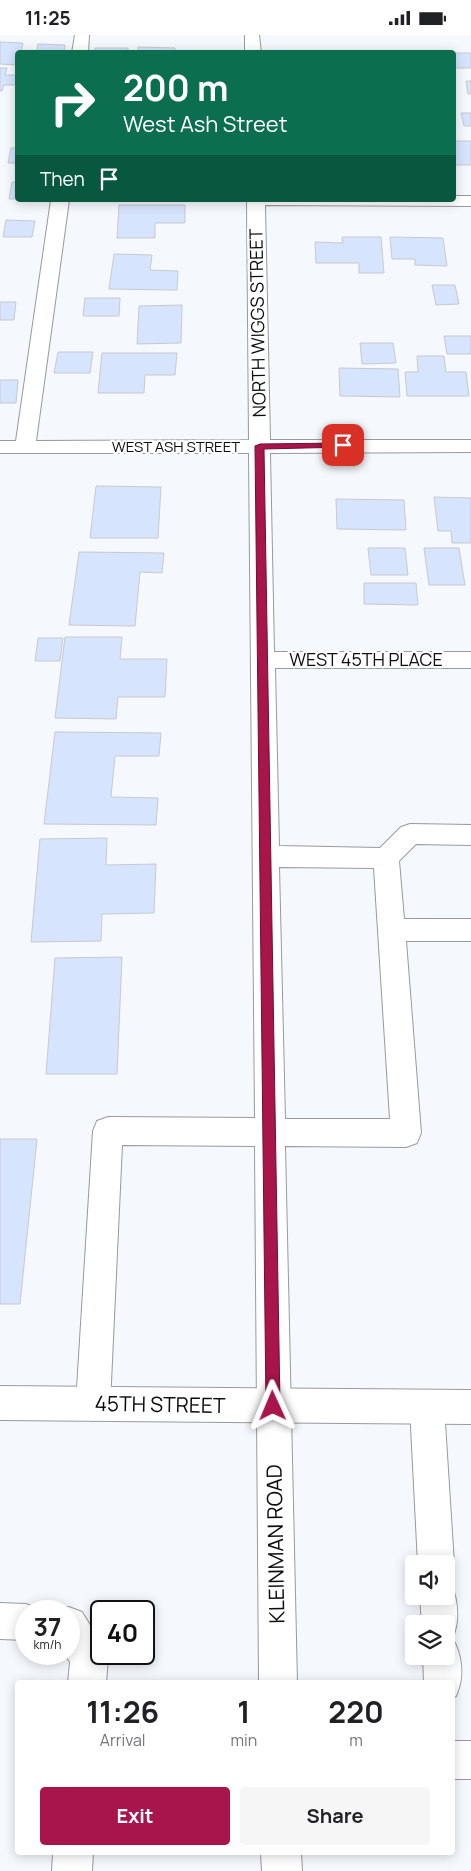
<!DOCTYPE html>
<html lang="en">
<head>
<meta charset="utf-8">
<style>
	body { margin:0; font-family:Manrope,sans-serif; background:#f6f6f6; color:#202124; height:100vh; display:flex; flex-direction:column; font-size:19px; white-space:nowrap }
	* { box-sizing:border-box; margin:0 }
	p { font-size:16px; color:#757577 }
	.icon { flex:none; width:28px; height:28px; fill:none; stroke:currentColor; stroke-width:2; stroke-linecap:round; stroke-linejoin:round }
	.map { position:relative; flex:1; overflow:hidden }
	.sheet { position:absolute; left:15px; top:1645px; width:440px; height:175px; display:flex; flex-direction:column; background:#fff; border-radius:5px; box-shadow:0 2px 12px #0003 }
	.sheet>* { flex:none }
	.hud { position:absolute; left:15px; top:15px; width:441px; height:152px; border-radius:5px; box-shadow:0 2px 12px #0003; background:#0b6e4f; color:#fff; overflow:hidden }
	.tools { position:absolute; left:405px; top:1520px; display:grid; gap:10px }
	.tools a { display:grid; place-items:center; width:50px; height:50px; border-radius:5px; background:#fff; box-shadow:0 2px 12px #0003; font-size:25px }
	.speed { position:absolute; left:15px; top:1565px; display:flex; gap:10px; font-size:25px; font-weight:700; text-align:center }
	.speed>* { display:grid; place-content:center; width:65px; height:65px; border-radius:50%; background:#fff; box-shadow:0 2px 12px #0003; line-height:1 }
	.speed small { font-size:12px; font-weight:400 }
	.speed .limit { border:2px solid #111; border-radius:8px; background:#fff; color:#111 }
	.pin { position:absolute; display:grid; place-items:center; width:42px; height:42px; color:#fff; margin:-21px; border-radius:10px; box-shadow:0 2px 8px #0006 }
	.me { position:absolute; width:55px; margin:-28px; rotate:359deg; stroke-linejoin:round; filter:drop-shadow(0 0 4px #0008) }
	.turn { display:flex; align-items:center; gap:18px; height:105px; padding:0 25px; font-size:22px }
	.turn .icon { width:65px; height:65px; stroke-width:2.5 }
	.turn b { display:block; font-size:35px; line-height:42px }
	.then { display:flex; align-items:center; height:48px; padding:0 25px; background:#0003; gap:10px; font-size:19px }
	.eta { display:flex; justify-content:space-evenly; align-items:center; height:85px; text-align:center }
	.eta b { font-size:30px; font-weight:700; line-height:35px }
	.primary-button { display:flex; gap:10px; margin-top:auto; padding:10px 25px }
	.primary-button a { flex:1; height:58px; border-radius:5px; background:#a8154b; color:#fff; font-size:20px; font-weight:700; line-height:58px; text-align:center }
	.primary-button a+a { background:#f6f6f6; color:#202124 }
	.status { display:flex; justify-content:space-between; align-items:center; height:35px; padding:0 25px; background:#fff; direction:ltr }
	.status svg { height:14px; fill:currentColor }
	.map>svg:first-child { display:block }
</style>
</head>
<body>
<div class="status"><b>11:25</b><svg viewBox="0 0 49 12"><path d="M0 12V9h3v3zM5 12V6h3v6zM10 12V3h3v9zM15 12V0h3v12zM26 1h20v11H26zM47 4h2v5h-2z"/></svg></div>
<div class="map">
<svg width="471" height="1836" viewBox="0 0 471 1836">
	<rect width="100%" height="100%" fill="#f5f8fd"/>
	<!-- building -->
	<path fill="#d7e4fd" stroke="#c7cacf" d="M0,7l23,1 -2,10h-3v12l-18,-1z
		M38,9l27,1 -1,8h-28z
		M138,12l37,1v5h-37z
		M95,13h33v5h-33z
		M454,18h17v15h-17z
		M0,33h7l-2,7h13l-1,10h-13l-2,6h-2z
		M466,46h5v13h-3z
		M461,78h10v13h-7z
		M454,106h17v24h-17z
		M11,113h7v15h-10z
		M12,147h6v17h-9z
		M119,170h66v18h-30v15h-38z
		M6,185l29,1 -3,16h-29z
		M342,202h39l3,36h-25v-10h-43l-1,-21 28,1z
		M390,202l53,1 4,28 -32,-1v-6h-23z
		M114,219l38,1 -2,15 28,1 -1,19 -68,-1z
		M432,250h23l4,19 -23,1z
		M85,263h35l-1,18h-36z
		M0,267h16l-2,18h-14z
		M182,270l-1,38 -44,1 2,-38z
		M444,301h27v18h-24z
		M360,308h33l3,20 -34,1z
		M58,317h35l-3,21h-36z
		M102,318h75l-2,22h-30l-1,18h-46z
		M417,321h27l2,16h20l3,24h-62l-2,-24h13z
		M339,333l59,1 2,28 -60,-1z
		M0,345h18l-2,23h-16z
		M96,451l65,1 -3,51h-68z
		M434,462l37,1v45h-19l-1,-12h-13z
		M336,464l68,1 2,30 -69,-1z
		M368,513h37l3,27h-37z
		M424,513h35l6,37h-36z
		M79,517l85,1 -2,20 -22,-1 -5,54 -66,-1z
		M364,548h52l2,22 -54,-1z
		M65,602h57l-2,22h47l-2,38h-47l-2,22 -61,-1z
		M38,603h25l-3,23h-25z
		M55,697l106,1 -2,23h-44l-4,41 47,1 -2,27 -112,-1z
		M107,803l-1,27 50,-1 -2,49 -52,1 -1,27 -70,1 9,-103z
		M122,922l-5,117h-71l9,-116z
		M0,1104h37l-17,165h-20z"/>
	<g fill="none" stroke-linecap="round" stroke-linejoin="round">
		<defs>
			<path id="minor" d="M75,0h14l-1,18h-16z
				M245,0h14l2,18h-16z
				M454,161h17v10l-206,-1 5,235h201v12l-201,1 4,199h197v16h-196l4,178 101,2 21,-21 9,-3 61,1v20l-55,-1 -17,17 5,58h67v22h-65l15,192 -4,10 -11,4 -121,-1 12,537h-38l-4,-537 -133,-1 -12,259 -5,12 -12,5 -12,-5 -5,-12 17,-273 4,-10 11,-4 147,1 -6,-665h-249v-12h16l35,-241h18l-33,241 213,-1 -2,-240h207zM279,832l95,1 16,251h-105z
				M427,1355l12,5 5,12 10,157 -5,13 -3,1v-14h-28l-8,-157 5,-12z
				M446,1546l5,2c7,18 9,36 2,54l-6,2 8,4c8,18 9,35 1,53l-4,2v-15h-28l-1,-27h23v-32h-24l-2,-28h26z
				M0,1568l26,1 13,5 1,2h-14v29l-26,-1z
				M69,1572l13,5 19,31v11h5l2,4 -2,25h-38l2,-21 -5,-8h4v-43h-11z
				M452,1706h19v38h-19z
				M53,1818h40l-1,18h-40z
				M261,1818h40l1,18h-40z"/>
			<path id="major" d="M0,1351l471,4v34l-471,-4z"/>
		</defs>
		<!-- minor casing -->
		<use href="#minor" stroke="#979a9e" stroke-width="2"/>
		<!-- major casing -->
		<use href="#major" stroke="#979a9e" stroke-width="2"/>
		<!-- minor -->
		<use href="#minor" fill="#fff" fill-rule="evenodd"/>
		<!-- major -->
		<use href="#major" fill="#fff" fill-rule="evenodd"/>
	</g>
	<!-- route -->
	<path fill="#a8154b" stroke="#6d0e31" d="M343,408h3v4l-82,2 16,957 -2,5 -5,2 -5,-2 -2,-5 -11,-960 5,-2z"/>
	<g text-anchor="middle" stroke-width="4.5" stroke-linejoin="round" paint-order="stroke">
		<!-- far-street labels -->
		<g font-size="15" fill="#0b0c0d" stroke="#fff">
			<text x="176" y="417">WEST ASH STREET</text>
		</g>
		<!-- street labels -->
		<g font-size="18" fill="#0b0c0d" stroke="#fff">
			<text transform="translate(258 288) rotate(-91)" y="6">NORTH WIGGS STREET</text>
			<text x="366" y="631">WEST 45TH PLACE</text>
		</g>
		<!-- near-street labels -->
		<g font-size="21" fill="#0b0c0d" stroke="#fff">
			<text transform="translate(160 1370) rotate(1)" y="7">45TH STREET</text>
			<text transform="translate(276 1509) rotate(-91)" y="7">KLEINMAN ROAD</text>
		</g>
	</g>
</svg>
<div class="tools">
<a><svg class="icon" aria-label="sound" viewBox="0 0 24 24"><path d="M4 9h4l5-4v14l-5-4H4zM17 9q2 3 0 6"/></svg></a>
<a><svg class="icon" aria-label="layers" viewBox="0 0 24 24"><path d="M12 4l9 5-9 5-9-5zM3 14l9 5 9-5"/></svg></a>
</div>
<div class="speed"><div>37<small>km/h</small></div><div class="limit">40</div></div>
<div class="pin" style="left:343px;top:410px;background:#d93025"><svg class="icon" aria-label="arrive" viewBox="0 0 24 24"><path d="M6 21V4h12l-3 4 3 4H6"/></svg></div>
<svg class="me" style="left:273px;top:1371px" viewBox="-20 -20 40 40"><path d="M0-17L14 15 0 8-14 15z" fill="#a8154b" stroke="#fff" stroke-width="4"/></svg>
<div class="hud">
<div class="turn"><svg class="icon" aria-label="right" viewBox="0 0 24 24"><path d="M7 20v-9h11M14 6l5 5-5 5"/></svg><div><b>200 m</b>West Ash Street</div></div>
<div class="then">Then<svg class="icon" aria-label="arrive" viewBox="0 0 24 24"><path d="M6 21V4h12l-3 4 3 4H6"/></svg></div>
</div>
<section class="sheet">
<div class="eta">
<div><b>11:26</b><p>Arrival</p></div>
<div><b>1</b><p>min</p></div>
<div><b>220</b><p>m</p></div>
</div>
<div class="primary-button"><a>Exit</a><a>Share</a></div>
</section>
</div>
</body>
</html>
